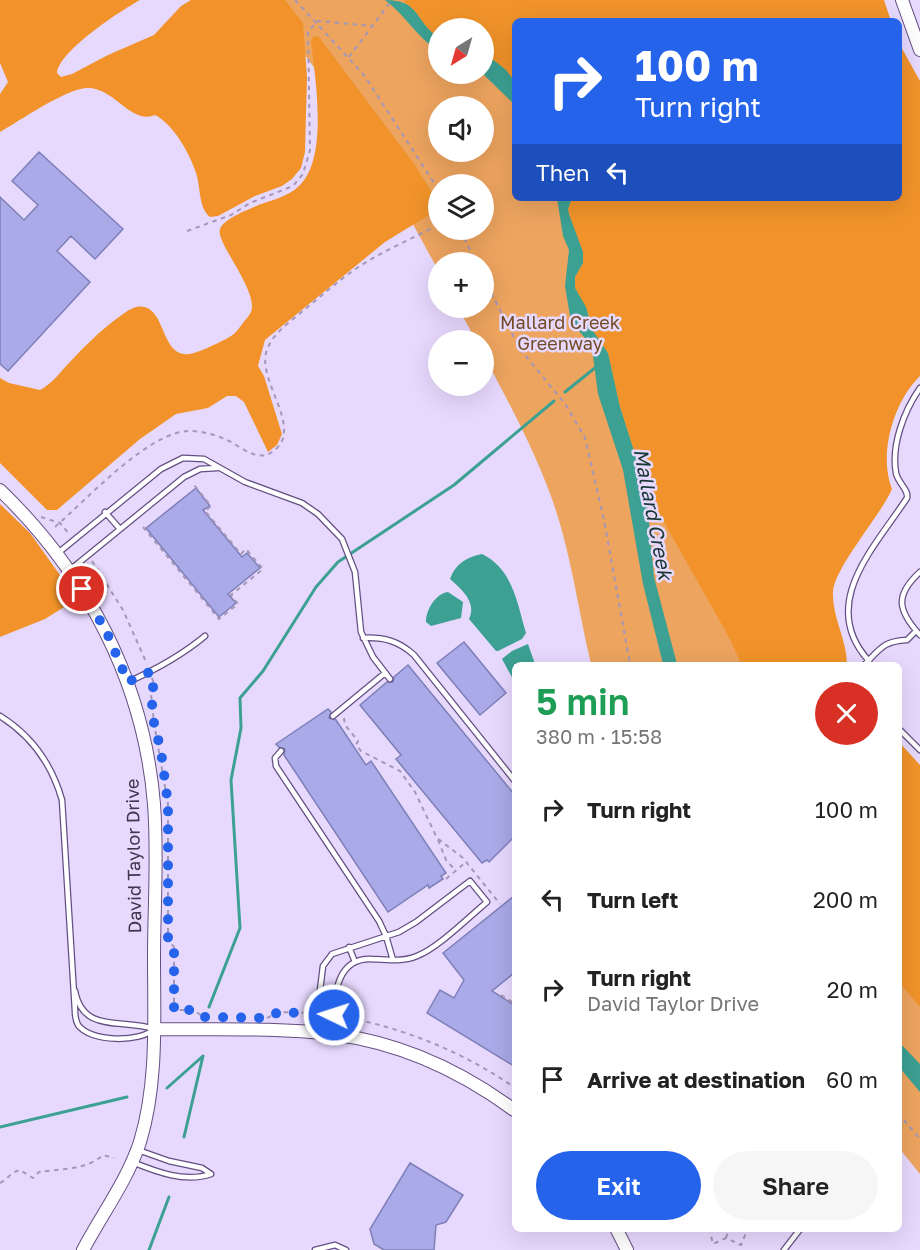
<!DOCTYPE html>
<html lang="en">
<head>
<meta charset="utf-8">
<style>
	body { margin:0; font-family:"Golos Text",sans-serif; background:#f6f6f6; color:#222; height:100vh; display:flex; flex-direction:column; font-size:22px; white-space:nowrap }
	* { box-sizing:border-box; margin:0 }
	p { font-size:20px; color:#767676 }
	.icon { flex:none; width:33px; height:33px; fill:none; stroke:currentColor; stroke-width:2; stroke-linecap:round; stroke-linejoin:round }
	.map { position:relative; flex:1; overflow:hidden }
	.details { position:absolute; left:512px; top:662px; width:390px; height:570px; display:flex; flex-direction:column; background:#fff; border-radius:9px; box-shadow:0 6px 24px #0002 }
	.details>* { flex:none }
	.hud { position:absolute; left:512px; top:18px; width:390px; height:183px; border-radius:9px; box-shadow:0 6px 24px #0002; background:#2563eb; color:#fff; overflow:hidden }
	.needle { width:39px; rotate:217deg }
	.fabs { position:absolute; left:428px; top:18px; display:grid; gap:12px }
	.fabs a { display:grid; place-items:center; width:66px; height:66px; border-radius:50%; background:#fff; box-shadow:0 6px 24px #0002; font-size:30px }
	.pin { position:absolute; display:grid; place-items:center; width:51px; height:51px; color:#fff; margin:-26px; border:3px solid #fff; border-radius:50%; box-shadow:0 2px 6px #0007 }
	.me { position:absolute; width:66px; margin:-33px; rotate:274deg; stroke-linejoin:round; filter:drop-shadow(0 0 4px #0008) }
	.turn { display:flex; align-items:center; gap:21px; height:126px; padding:0 24px; font-size:27px }
	.turn .icon { width:78px; height:78px; stroke-width:2.5 }
	.turn b { display:block; font-size:42px; line-height:51px }
	.then { display:flex; align-items:center; height:57px; padding:0 24px; background:#0003; gap:12px; font-size:22px }
	.round { display:grid; place-items:center; flex:none; width:63px; height:63px; border-radius:32px; background:#f6f6f6 }
	.overview { display:flex; align-items:center; justify-content:space-between; height:102px; padding:0 24px }
	h1 { font-size:36px; font-weight:600; line-height:45px; color:#1e9e55 }
	.cta { display:flex; gap:12px; margin-top:auto; padding:12px 24px }
	.cta a { flex:1; height:69px; border-radius:36px; background:#2563eb; color:#fff; font-size:24px; font-weight:600; line-height:69px; text-align:center }
	.cta a+a { background:#f6f6f6; color:#222 }
	ul { padding:0; list-style:none }
	li { display:flex; align-items:center; gap:18px; height:90px; padding:0 24px }
	li div { flex:1 }
	li b { display:block; font-size:22px }
	li em { font-style:normal }
	.map>svg:first-child { display:block }
</style>
</head>
<body>
<div class="map">
<svg width="920" height="1250" viewBox="0 0 920 1250">
	<rect width="100%" height="100%" fill="#e7d9fe"/>
	<!-- green -->
	<path fill="#eda45f" fill-rule="evenodd" d="M265,0h201l48,38v160h96l145,466h-164c-13,-54 -20,-112 -39,-165 -18,-50 -44,-98 -69,-145v-14h-7l-18,-32h25v-46h-45v8l-47,-86 -49,-78zM438,28h45v46h-45zM438,106h45v46h-45zM438,184h45v46h-45z
		M898,969l22,26v179l-21,-26z"/>
	<!-- forest -->
	<path fill="#f1932a" d="M0,0h140c-20,11 -81,51 -83,73l4,4 11,-3 36,-19 46,-20 27,-29 10,-6h94l18,23 4,54 -2,75 -4,16 -9,11 -10,7 -27,10 -37,20 -8,1c-12,-10 -9,-30 -14,-44 -6,-19 -22,-48 -41,-58 -25,10 -41,-29 -69,-27 -22,2 -65,32 -86,44v-38l8,-12 -8,-19z
		M405,0h479l7,21h-377v59l-9,-11 -22,-17v-24h-45v9c-14,-9 -20,-25 -34,-35z
		M314,36l5,1 96,128 22,36v7l-3,4 -49,30 -120,98 -7,26 6,10 18,58 -5,11 -9,7 -24,-50 -8,-6h-9l-19,12 -32,6 -36,25 -83,71h-10l-47,-47v-85l9,5 31,7c12,-6 21,-19 30,-28 15,-16 29,-30 46,-43 6,-4 13,-10 20,-12 31,-6 23,51 53,47 9,-1 34,-13 42,-18 5,-3 8,-8 12,-13 2,-3 6,-7 8,-11 8,-21 -36,-70 -31,-83 4,-10 25,-18 34,-22 15,-7 33,-9 45,-21 30,-28 16,-108 12,-145z
		M899,43l21,38v295c-26,25 -42,78 -28,113 -11,26 -58,79 -59,103 -1,25 14,48 14,72h-106l-10,-23 -68,-121 -21,-44 -22,-69 -12,-54 -15,-22 -4,-16 -14,-27v-11l8,-14 -15,-54 4,-11h326z
		M0,504l30,29 47,66 -32,20 -45,18z
		M899,742l21,23v242l-21,-25z"/>
	<!-- water -->
	<path fill="#3ca092" d="M385,0c36,0 29,21 53,37v14c-21,-14 -33,-36 -53,-51z
		M483,52l22,17 9,11v24l-31,-30z
		M557,198h15l-4,11 1,5 14,38v11l-8,14v11l11,19 7,24 15,22 12,54 22,69 5,23 7,78 23,87h-14l-20,-80 -20,-114 -25,-76 -5,-38 -3,-12 -16,-19 -4,-9 -5,-30 4,-36 -6,-14z
		M482,554c31,15 35,49 44,79l-4,6 -24,12h-2l-27,-32c8,-17 -7,-29 -19,-40 5,-15 17,-22 32,-25z
		M448,592l15,10 -2,16 -30,8 -5,-4c0,-12 9,-28 22,-30z
		M528,644l7,20h-21v17l-12,-22 10,-8z
		M898,1041l22,23v28l-21,-25z"/>
	<g fill="none" stroke-linecap="round" stroke-linejoin="round">
		<!-- stream -->
		<path stroke="#3ca092" stroke-width="3" d="M565,392l31,-25
			M209,1007l31,-79 -9,-148 10,-52 -1,-30 23,-27 53,-84 22,-25 116,-77 100,-84
			M167,1088l36,-32
			M0,1127l127,-30
			M184,1137l19,-81
			M149,1250l20,-53"/>
	</g>
	<!-- building -->
	<path fill="#a9aae7" stroke="#7e7fb8" stroke-width="1.5" d="M39,152l84,77 -28,30 -24,-23 -14,15 33,31 -82,89 -8,-7v-167l24,23 14,-15 -26,-24z
		M196,488l14,18 -7,4 39,47 5,-4 13,15 -32,26 8,9 -17,14 -73,-89z
		M464,642l42,51 -26,22 -43,-52z
		M408,665l106,129v43l-25,25 -2,-2 -5,3 -86,-104 5,-4 -41,-50 27,-23h6l1,-5z
		M328,709l3,3 -2,6 7,2 30,45 5,-4 75,112 -5,3 2,3 -14,9 -1,-3 -40,27 -104,-157 1,-6 -6,-2 -3,-3z
		M514,896v77l-22,18 22,14v61l-87,-53 13,-23 14,8 10,-18 -21,-27z
		M410,1163l53,32 -17,27 -10,3 -2,25h-50l-10,-6 -4,-15z"/>
	<g fill="none" stroke-linecap="round" stroke-linejoin="round">
		<defs>
			<path id="service" d="M105,512l15,17
				M58,553l103,-84 22,-11 21,1 41,23 57,21 16,11 24,25 13,33 6,60 12,25 17,22
				M70,570l114,-93 16,-8 17,-1
				M920,572c-25,23 -23,38 0,63
				M363,638c21,-1 36,3 51,17l100,125
				M869,661c-52,-57 6,-114 38,-163 2,-8 -9,-15 -11,-25 -5,-28 8,-62 24,-85
				M865,664c16,-16 19,-23 42,-24l9,-9
				M128,682c29,-13 53,-26 77,-46
				M0,716c32,20 52,49 62,84l13,211c0,5 1,10 3,14 12,17 62,18 76,4 -32,-11 -71,5 -79,-38
				M333,716l52,-43
				M898,728l22,22
				M281,751l-6,7 1,8 103,155 7,15 7,24
				M349,947l6,15
				M315,1031l8,-65 9,-12 67,-22 17,-10 54,-41 17,21c-18,15 -49,46 -70,54 -14,6 -30,4 -46,3 -39,-1 -36,45 -39,72
				M132,1162c25,10 53,21 79,12l-9,-6 -33,-7 -31,-11
				M315,1250l20,-5 11,5
				M784,1250l17,-22"/>
			<path id="tertiary" d="M902,0l18,50
				M0,490c87,84 144,192 154,314 4,51 0,103 0,154 0,61 4,125 -14,184 -13,39 -38,72 -57,108
				M154,1029c58,1 119,-2 177,5 67,8 130,37 183,76
				M616,1228l11,22"/>
		</defs>
		<!-- service casing -->
		<use href="#service" stroke="#644e82" stroke-width="7"/>
		<!-- tertiary casing -->
		<use href="#tertiary" stroke="#644e82" stroke-width="14"/>
		<!-- path -->
		<path stroke="#a497b7" stroke-width="2" stroke-dasharray="4.5 4.5" stroke-linecap="butt" d="M295,0l69,75 74,114
			M349,57l43,-57
			M460,230l16,32
			M187,231l44,-16 19,-12 43,-17 10,-12 7,-24 -2,-119 10,-10 55,5
			M483,277l37,72 46,56 19,33 19,82 26,144
			M41,517l19,6 9,11
			M55,527c31,-27 93,-95 134,-96 13,0 28,4 40,10 16,8 31,24 48,7 23,-23 -18,-66 -11,-95 5,-19 24,-31 38,-43 17,-14 33,-28 50,-40 26,-18 56,-30 84,-45
			M143,527l76,92 19,-15 -7,-9 32,-26 -17,-20 -5,5 -36,-43 6,-5 -17,-21
			M92,561l31,49 24,54
			M152,678l2,6 -3,10 3,29 14,81v136l6,7v63h19l11,7
			M344,718l1,7 13,16 -2,4 5,6 39,20 15,21 22,46 26,20 37,46
			M438,840l8,20 10,11
			M446,879l20,-17
			M501,995l13,8
			M340,1016c64,12 121,35 174,71
			M267,1018l12,-6 32,1
			M898,1113l22,26
			M0,1183c8,-4 11,-11 20,-13l13,8 6,-6c20,-3 48,-2 64,-17l11,3
			M709,1228l4,16 13,-6 15,7 7,-17
			M726,1238l3,-10"/>
		<!-- service -->
		<use href="#service" stroke="#fff" stroke-width="4.5"/>
		<!-- tertiary -->
		<use href="#tertiary" stroke="#fff" stroke-width="12"/>
	</g>
	<g fill="none" stroke-linecap="round" stroke-linejoin="round">
		<!-- route -->
		<path stroke="#2563eb" stroke-width="10" stroke-dasharray="0 18" d="M82,589l25,44 21,49 22,-10 4,12 -3,10 3,29 7,28 7,53v136l6,7v63h19l11,7 62,1 13,-6 55,3"/>
	</g>
	<g text-anchor="middle" stroke-width="5" stroke-linejoin="round" paint-order="stroke">
		<!-- park labels -->
		<g font-size="18" fill="#724b25" stroke="#e7d9fe">
			<text x="560" y="329">Mallard Creek<tspan x="560" dy="21">Greenway</tspan></text>
		</g>
		<!-- street labels -->
		<g font-size="18" fill="#40364e" stroke="#e7d9fe">
			<text transform="translate(134 856) rotate(-91)" y="6">David Taylor Drive</text>
		</g>
		<!-- water labels -->
		<g font-size="20" font-style="italic" fill="#193733" stroke="#e7d9fe">
			<text transform="translate(653 514) rotate(79)" y="7">Mallard Creek</text>
		</g>
	</g>
</svg>
<div class="fabs">
<a><svg class="needle" viewBox="-14 -14 28 28"><path d="M0-13l5 13h-10z" fill="#e53935"/><path d="M0 13l5-13h-10z" fill="#767676"/></svg></a>
<a><svg class="icon" aria-label="sound" viewBox="0 0 24 24"><path d="M4 9h4l5-4v14l-5-4H4zM17 9q2 3 0 6"/></svg></a>
<a><svg class="icon" aria-label="layers" viewBox="0 0 24 24"><path d="M12 4l9 5-9 5-9-5zM3 14l9 5 9-5"/></svg></a>
<a>+</a>
<a>−</a>
</div>
<div class="pin" style="left:82px;top:589px;background:#d93025"><svg class="icon" aria-label="arrive" viewBox="0 0 24 24"><path d="M6 21V4h12l-3 4 3 4H6"/></svg></div>
<svg class="me" style="left:334px;top:1015px" viewBox="-20 -20 40 40"><circle r="17" fill="#2563eb" stroke="#fff" stroke-width="3"/><path d="M0-11L8 9 0 5-8 9z" fill="#fff"/></svg>
<div class="hud">
<div class="turn"><svg class="icon" aria-label="right" viewBox="0 0 24 24"><path d="M7 20v-9h11M14 6l5 5-5 5"/></svg><div><b>100 m</b>Turn right</div></div>
<div class="then">Then<svg class="icon" aria-label="left" viewBox="0 0 24 24"><path d="M17 20v-9H6M10 6l-5 5 5 5"/></svg></div>
</div>
<section class="details">
<div class="overview"><div><h1>5 min</h1><p>380 m · 15:58</p></div><a class="round" style="background:#d93025;color:#fff"><svg class="icon" aria-label="close" viewBox="0 0 24 24"><path d="M6 6l12 12M18 6L6 18"/></svg></a></div>
<ul>
<li><svg class="icon" aria-label="right" viewBox="0 0 24 24"><path d="M7 20v-9h11M14 6l5 5-5 5"/></svg><div><b>Turn right</b></div><em>100 m</em></li>
<li><svg class="icon" aria-label="left" viewBox="0 0 24 24"><path d="M17 20v-9H6M10 6l-5 5 5 5"/></svg><div><b>Turn left</b></div><em>200 m</em></li>
<li><svg class="icon" aria-label="right" viewBox="0 0 24 24"><path d="M7 20v-9h11M14 6l5 5-5 5"/></svg><div><b>Turn right</b><p>David Taylor Drive</p></div><em>20 m</em></li>
<li><svg class="icon" aria-label="arrive" viewBox="0 0 24 24"><path d="M6 21V4h12l-3 4 3 4H6"/></svg><div><b>Arrive at destination</b></div><em>60 m</em></li>
</ul>
<div class="cta"><a>Exit</a><a>Share</a></div>
</section>
</div>
</body>
</html>
